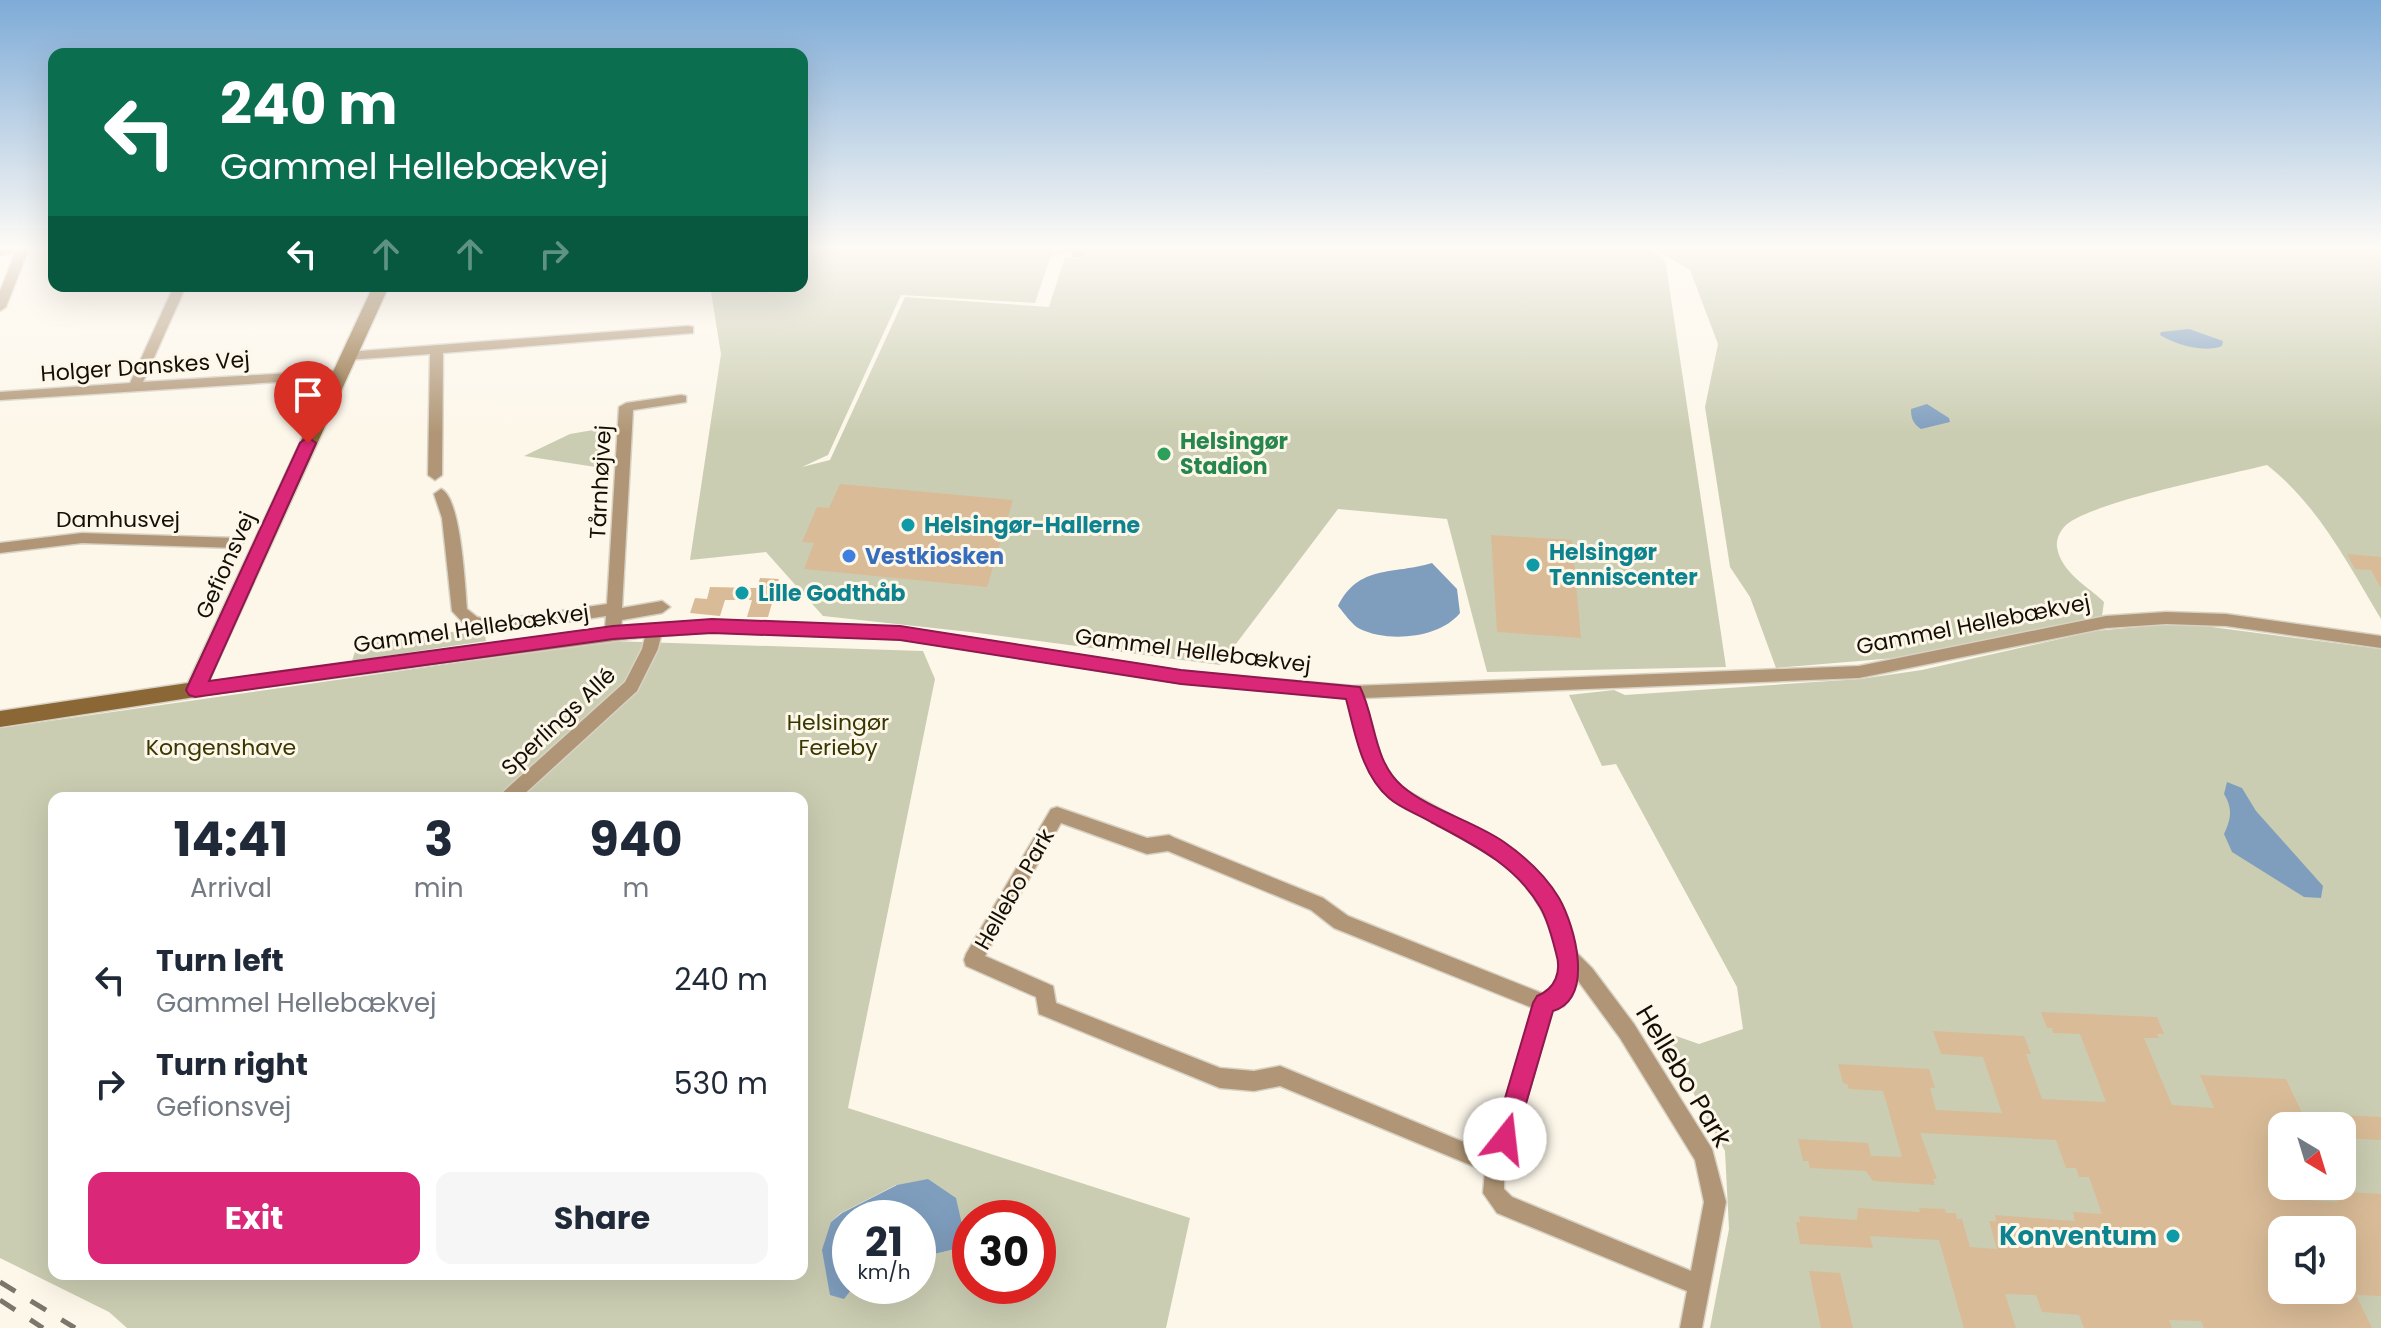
<!DOCTYPE html>
<html lang="en">
<head>
<meta charset="utf-8">
<style>
	body { margin:0; font-family:Poppins,sans-serif; background:#f6f6f7; color:#1f2937; height:100vh; display:flex; flex-direction:column; font-size:30px; white-space:nowrap }
	* { box-sizing:border-box; margin:0 }
	p { font-size:26px; color:#747a83 }
	.icon { flex:none; width:44px; height:44px; fill:none; stroke:currentColor; stroke-width:2; stroke-linecap:round; stroke-linejoin:round }
	.map { position:relative; flex:1; overflow:hidden }
	.side { position:absolute; left:48px; top:792px; width:760px; height:488px; display:flex; flex-direction:column; background:#fff; border-radius:16px; box-shadow:0 8px 32px #0002 }
	.side>* { flex:none }
	.guide { position:absolute; left:48px; top:48px; width:760px; height:244px; border-radius:16px; box-shadow:0 8px 32px #0002; background:#0b6e4f; color:#fff; overflow:hidden }
	.needle { width:52px; rotate:142deg }
	.tools { position:absolute; left:2268px; top:1112px; display:grid; gap:16px }
	.tools a { display:grid; place-items:center; width:88px; height:88px; border-radius:16px; background:#fff; box-shadow:0 8px 32px #0002; font-size:40px }
	.speed { position:absolute; left:832px; top:1200px; display:flex; gap:16px; font-size:40px; font-weight:700; text-align:center }
	.speed>* { display:grid; place-content:center; width:104px; height:104px; border-radius:50%; background:#fff; box-shadow:0 8px 32px #0002; line-height:1 }
	.speed small { font-size:20px; font-weight:400 }
	.speed .limit { border:12px solid #d22; background:#fff; color:#111 }
	.pin { position:absolute; display:grid; place-items:center; width:68px; height:68px; color:#fff; margin:-82px -34px; border-radius:50% 50% 50% 0; rotate:-45deg; box-shadow:0 0 8px #0007 }
	.pin .icon { rotate:45deg }
	.me { position:absolute; width:88px; margin:-44px; rotate:16deg; stroke-linejoin:round; filter:drop-shadow(0 0 6px #0008) }
	.turn { display:flex; align-items:center; gap:28px; height:168px; padding:0 40px; font-size:36px }
	.turn .icon { width:104px; height:104px; stroke-width:2.5 }
	.turn b { display:block; font-size:56px; line-height:68px }
	.lanes { display:flex; align-items:center; height:76px; padding:0 40px; background:#0003; justify-content:center; gap:40px; direction:ltr }
	.lanes .off { opacity:.35 }
	.eta { display:flex; justify-content:space-evenly; align-items:center; height:136px; text-align:center }
	.eta b { font-size:48px; font-weight:700; line-height:56px }
	.action { display:flex; gap:16px; margin-top:auto; padding:16px 40px }
	.action a { flex:1; height:92px; border-radius:16px; background:#db2777; color:#fff; font-size:32px; font-weight:700; line-height:92px; text-align:center }
	.action a+a { background:#f6f6f7; color:#1f2937 }
	ul { padding:0; list-style:none }
	li { display:flex; align-items:center; gap:24px; height:104px; padding:0 40px }
	li div { flex:1 }
	li b { display:block; font-size:30px }
	li em { font-style:normal }
	.map>svg:first-child { display:block }
</style>
</head>
<body>
<div class="map">
<svg width="2381" height="1328" viewBox="0 0 2381 1328">
	<rect width="100%" height="100%" fill="#fdf7ea"/>
	<!-- green -->
	<path fill="#cbcdb2" fill-rule="evenodd" d="M802,248h270v3l-21,4 -16,48 -134,-8 -73,160 -26,12 28,-7 75,-163 144,10 16,-50 18,1 1,-10h561l18,10 3,7 60,402 -239,5 -40,-153 -109,-10 -118,156 -250,-33 -147,-16 -57,-64 -76,8 31,-206 -11,-68h92z
		M1653,248h728v371c-33,-55 -62,-113 -114,-154 -40,10 -175,37 -201,60 -6,6 -10,14 -9,22 4,26 31,39 47,55l-2,14 -207,42 -119,10 -26,-71 -20,-30 -25,-160 13,-63 -28,-74z
		M605,428l-3,40 -78,-12 46,-22z
		M2181,623l200,26v679h-671l19,-99 -4,-78 -66,-121 40,14 44,-15 -6,-42 -121,-223 -14,2 -33,-71 45,-5 11,5 235,-16 62,-9 173,-39zM2282,1126h60v60h-60zM2282,1230h60v60h-60z
		M458,631l27,4 1,6 -134,20 5,-16z
		M610,641l313,10 12,28 -87,429 342,110 -24,110h-1039l-18,-16 -109,-54v-530zM54,798h748v476h-748zM896,1185l59,64 -37,9v28h-64l-24,9 1,-73 10,-9zM970,1218h68v68h-68z"/>
	<!-- water -->
	<path fill="#7f9ebe" d="M2189,329l34,12 -1,5c-18,7 -46,-1 -62,-11l1,-3z
		M1927,404l22,14 1,4 -29,7c-8,-5 -10,-11 -10,-20z
		M1432,563l25,26 3,24c-20,25 -71,30 -100,16 -8,-4 -16,-16 -22,-23 21,-42 55,-31 94,-43z
		M2227,782l15,6 14,23 67,75 -2,12 -17,-1 -72,-45 -8,-18c7,-15 9,-25 0,-40z
		M928,1179l28,19 7,31 -8,20 -37,9v-40h-68v68h4l-10,13 -14,-4 -8,-45 9,-28 11,-9 55,-28z"/>
	<!-- building -->
	<path fill="#d9bb97" fill-rule="evenodd" d="M840,484l173,16 -26,87 -183,-18 10,-26 -12,-1 15,-35 12,1z
		M1491,535l81,5 9,98 -84,-6z
		M2347,554l34,3v31l-10,-18 -16,-1z
		M760,578l19,1 -11,38h-21l5,-17h-27l-5,16 -30,-3 5,-15 12,1 3,-12 47,1z
		M2041,1012l116,5 7,17h-7l2,4h-15l28,67 42,3 -14,-33 86,4 16,34 79,4v23l-39,-2v-12h-69l9,20v44l4,9 52,3 -5,-11 48,3v102l-25,-1 16,33h-168l-3,-7 -32,-1 3,8h-88l-5,-13 -37,-3 -6,-17 -31,-1 11,34h-52l-25,-88 -69,-4 3,12 -73,-4 -4,-22h4l-1,-6 58,4 1,-12 62,4 -1,-4 26,1 1,4h10l1,6h5l8,28 27,2 -8,-28h7l-1,-6 80,6 -2,-9 29,2 -13,-37h-10l-3,-9h-10l-10,-28 -136,-7 17,46h-4l2,6 -62,-4 -7,-10 -56,-3 -2,-7h-5l-5,-22 70,4 3,13 31,1 -19,-66 -34,-2 -2,-5 -4,-1 -5,-19 91,5 6,19h-5l6,22 66,3 -19,-56 -42,-3 -8,-23 91,5 7,18h-5l16,45 64,3 -26,-68 -27,-1 -1,-5h-5zM2281,1224l61,4v62h-60z
		M1809,1271l31,2 13,55h-32z"/>
	<g fill="none" stroke-linecap="round" stroke-linejoin="round">
		<defs>
			<path id="minor" d="M0,248h29l-23,59 -6,4v-20l16,-40 -16,5z
				M1071,248h12l1,6 -2,3h-8z
				M174,286h12l-43,96 197,-12 7,4 -7,4 -340,22v-8l130,-9z
				M688,326l5,1v6l-250,20 -1,122 -7,5 -7,-5 2,-121 -82,6 -7,-4 7,-4z
				M681,395l5,1v6l-53,8 -11,198 40,-7 8,6 -8,6 -40,7 -1,6 91,-6 188,7 281,44 172,15 506,-20 247,-50 60,-4 60,2 155,22v12l-155,-22 -60,-2 -60,4 -247,50 -496,20 15,53 9,19 15,18 100,55 33,27 22,28 20,55 15,15 42,56 78,125 14,53 -24,126h-22l7,-37 -190,-78 -14,-20 2,-22 -205,-85 -26,5 -34,-3 -181,-74 -3,-17 -70,-31 -2,-6 2,-6 85,-145 6,-2 90,31 22,-3 6,3 148,60 25,18 196,78 7,-2c12,-19 8,-37 1,-58 -22,-65 -70,-85 -126,-116 -11,-6 -27,-12 -37,-21 -27,-23 -33,-66 -42,-99l-166,-15 -281,-44 -188,-7 -51,4 -3,13 -21,42 -117,107h-21l3,-5 123,-111 17,-33 3,-12 -450,59 -6,-1 -2,-5 2,-5 6,-1 410,-56 1,-12 -114,17 -26,-7 -14,-15 -10,-93 -8,-24 7,-5c20,8 24,97 26,120l10,8 15,4 115,-17 12,-197 7,-4zM1061,823l86,31 21,-3 143,59 23,18 199,80 -43,145 -210,-87 -26,5 -34,-3 -164,-65 -3,-17 -68,-30zM1576,978l44,60 75,122 9,42 -13,69 -179,-74 -8,-8v-10l48,-169 12,-4 12,-21z
				M82,533l154,5 7,5 -7,5 -154,-5 -82,10v-10z"/>
			<path id="secondary" d="M373,286h16l-187,410 -202,31v-16l188,-28z"/>
		</defs>
		<!-- minor casing -->
		<use href="#minor" stroke="#d8d2c5" stroke-width="3"/>
		<!-- secondary casing -->
		<use href="#secondary" stroke="#d8d2c5" stroke-width="3"/>
		<!-- minor -->
		<use href="#minor" fill="#b09676" fill-rule="evenodd"/>
		<!-- secondary -->
		<use href="#secondary" fill="#8c6736" fill-rule="evenodd"/>
		<!-- rail -->
		<path stroke="#7b756a" stroke-width="5" stroke-dasharray="18 18" stroke-linecap="butt" d="M0,1282l75,46
			M0,1300l43,28"/>
	</g>
	<!-- sky -->
	<linearGradient id="sky" x2="0" y2="1"><stop stop-color="#7eabd7"/><stop offset="0.57" stop-color="#fefbf6"/><stop offset="1" stop-color="#fefbf6" stop-opacity="0"/></linearGradient>
	<rect width="2381" height="434" fill="url(#sky)"/>
	<!-- route -->
	<path fill="#db2777" stroke="#8e194d" stroke-width="2" d="M308,437l8,6 -107,238 404,-55 99,-7 188,7 281,44 179,17c16,32 13,74 42,99 28,24 72,35 102,56 20,14 42,34 55,56 16,28 36,100 -6,113l-40,137 -8,3 -8,-3 -4,-9 40,-136 4,-7c18,-7 25,-24 19,-43 -4,-15 -8,-33 -16,-46 -24,-42 -68,-63 -109,-85 -13,-8 -31,-14 -42,-24 -28,-24 -34,-66 -43,-99l-165,-15 -281,-44 -188,-7 -99,6 -418,58 -6,-2 -3,-5 114,-247z"/>
	<!-- markers -->
	<circle fill="#2e9e5b" stroke="#fdf7ea" stroke-width="3" cx="1164" cy="454" r="8"/>
	<g fill="#0f9aa8" stroke="#fdf7ea" stroke-width="3">
		<circle cx="908" cy="525" r="8"/>
		<circle cx="1533" cy="565" r="8"/>
		<circle cx="742" cy="593" r="8"/>
		<circle cx="2173" cy="1236" r="8"/>
	</g>
	<circle fill="#3f7fe0" stroke="#fdf7ea" stroke-width="3" cx="849" cy="556" r="8"/>
	<g text-anchor="middle" stroke-width="6" stroke-linejoin="round" paint-order="stroke">
		<!-- street labels -->
		<g font-size="22" fill="#140e05" stroke="#fdf7ea">
			<text transform="translate(145 366) rotate(-4)" y="8">Holger Danskes Vej</text>
			<text transform="translate(600 482) rotate(-87)" y="8">Tårnhøjvej</text>
			<text x="118" y="527">Damhusvej</text>
			<text transform="translate(225 565) rotate(-66)" y="8">Gefionsvej</text>
			<text transform="translate(1973 624) rotate(-11)" y="8">Gammel Hellebækvej</text>
			<text transform="translate(471 628) rotate(-8)" y="8">Gammel Hellebækvej</text>
			<text transform="translate(1193 650) rotate(7)" y="8">Gammel Hellebækvej</text>
			<text transform="translate(558 721) rotate(-43)" y="8">Sperlings Allé</text>
			<text transform="translate(1014 889) rotate(-60)" y="8">Hellebo Park</text>
		</g>
		<!-- leisure labels -->
		<g font-size="22" font-weight="bold" fill="#27864d" stroke="#fdf7ea" text-anchor="start">
			<text x="1180" y="449">Helsingør<tspan x="1180" dy="25">Stadion</tspan></text>
		</g>
		<!-- culture labels -->
		<g font-size="22" font-weight="bold" fill="#0d838f" stroke="#fdf7ea" text-anchor="start">
			<text x="924" y="533">Helsingør-Hallerne</text>
			<text x="1549" y="560">Helsingør<tspan x="1549" dy="25">Tenniscenter</tspan></text>
			<text x="758" y="601">Lille Godthåb</text>
		</g>
		<!-- shop labels -->
		<g font-size="22" font-weight="bold" fill="#366cbe" stroke="#fdf7ea" text-anchor="start">
			<text x="865" y="564">Vestkiosken</text>
		</g>
		<!-- park labels -->
		<g font-size="22" fill="#373801" stroke="#fdf7ea">
			<text x="838" y="730">Helsingør<tspan x="838" dy="25">Ferieby</tspan></text>
			<text x="221" y="755">Kongenshave</text>
		</g>
		<!-- near-street labels -->
		<g font-size="26" fill="#140e05" stroke="#fdf7ea">
			<text transform="translate(1684 1076) rotate(59)" y="9">Hellebo Park</text>
		</g>
		<!-- near-culture labels -->
		<g font-size="26" font-weight="bold" fill="#0d838f" stroke="#fdf7ea" text-anchor="end">
			<text x="2157" y="1245">Konventum</text>
		</g>
	</g>
</svg>
<div class="tools">
<a><svg class="needle" viewBox="-14 -14 28 28"><path d="M0-13l5 13h-10z" fill="#e53935"/><path d="M0 13l5-13h-10z" fill="#747a83"/></svg></a>
<a><svg class="icon" aria-label="sound" viewBox="0 0 24 24"><path d="M4 9h4l5-4v14l-5-4H4zM17 9q2 3 0 6"/></svg></a>
</div>
<div class="speed"><div>21<small>km/h</small></div><div class="limit">30</div></div>
<div class="pin" style="left:308px;top:443px;background:#d93025"><svg class="icon" aria-label="arrive" viewBox="0 0 24 24"><path d="M6 21V4h12l-3 4 3 4H6"/></svg></div>
<svg class="me" style="left:1505px;top:1139px" viewBox="-20 -20 40 40"><circle r="19" fill="#fff"/><path d="M0-13L10 11 0 6-10 11z" fill="#db2777"/></svg>
<div class="guide">
<div class="turn"><svg class="icon" aria-label="left" viewBox="0 0 24 24"><path d="M17 20v-9H6M10 6l-5 5 5 5"/></svg><div><b>240 m</b>Gammel Hellebækvej</div></div>
<div class="lanes"><svg class="icon" aria-label="left" viewBox="0 0 24 24"><path d="M17 20v-9H6M10 6l-5 5 5 5"/></svg><svg class="icon off" aria-label="ahead" viewBox="0 0 24 24"><path d="M12 20V5M6 11l6-6 6 6"/></svg><svg class="icon off" aria-label="ahead" viewBox="0 0 24 24"><path d="M12 20V5M6 11l6-6 6 6"/></svg><svg class="icon off" aria-label="right" viewBox="0 0 24 24"><path d="M7 20v-9h11M14 6l5 5-5 5"/></svg></div>
</div>
<section class="side">
<div class="eta">
<div><b>14:41</b><p>Arrival</p></div>
<div><b>3</b><p>min</p></div>
<div><b>940</b><p>m</p></div>
</div>
<ul>
<li><svg class="icon" aria-label="left" viewBox="0 0 24 24"><path d="M17 20v-9H6M10 6l-5 5 5 5"/></svg><div><b>Turn left</b><p>Gammel Hellebækvej</p></div><em>240 m</em></li>
<li><svg class="icon" aria-label="right" viewBox="0 0 24 24"><path d="M7 20v-9h11M14 6l5 5-5 5"/></svg><div><b>Turn right</b><p>Gefionsvej</p></div><em>530 m</em></li>
</ul>
<div class="action"><a>Exit</a><a>Share</a></div>
</section>
</div>
</body>
</html>
